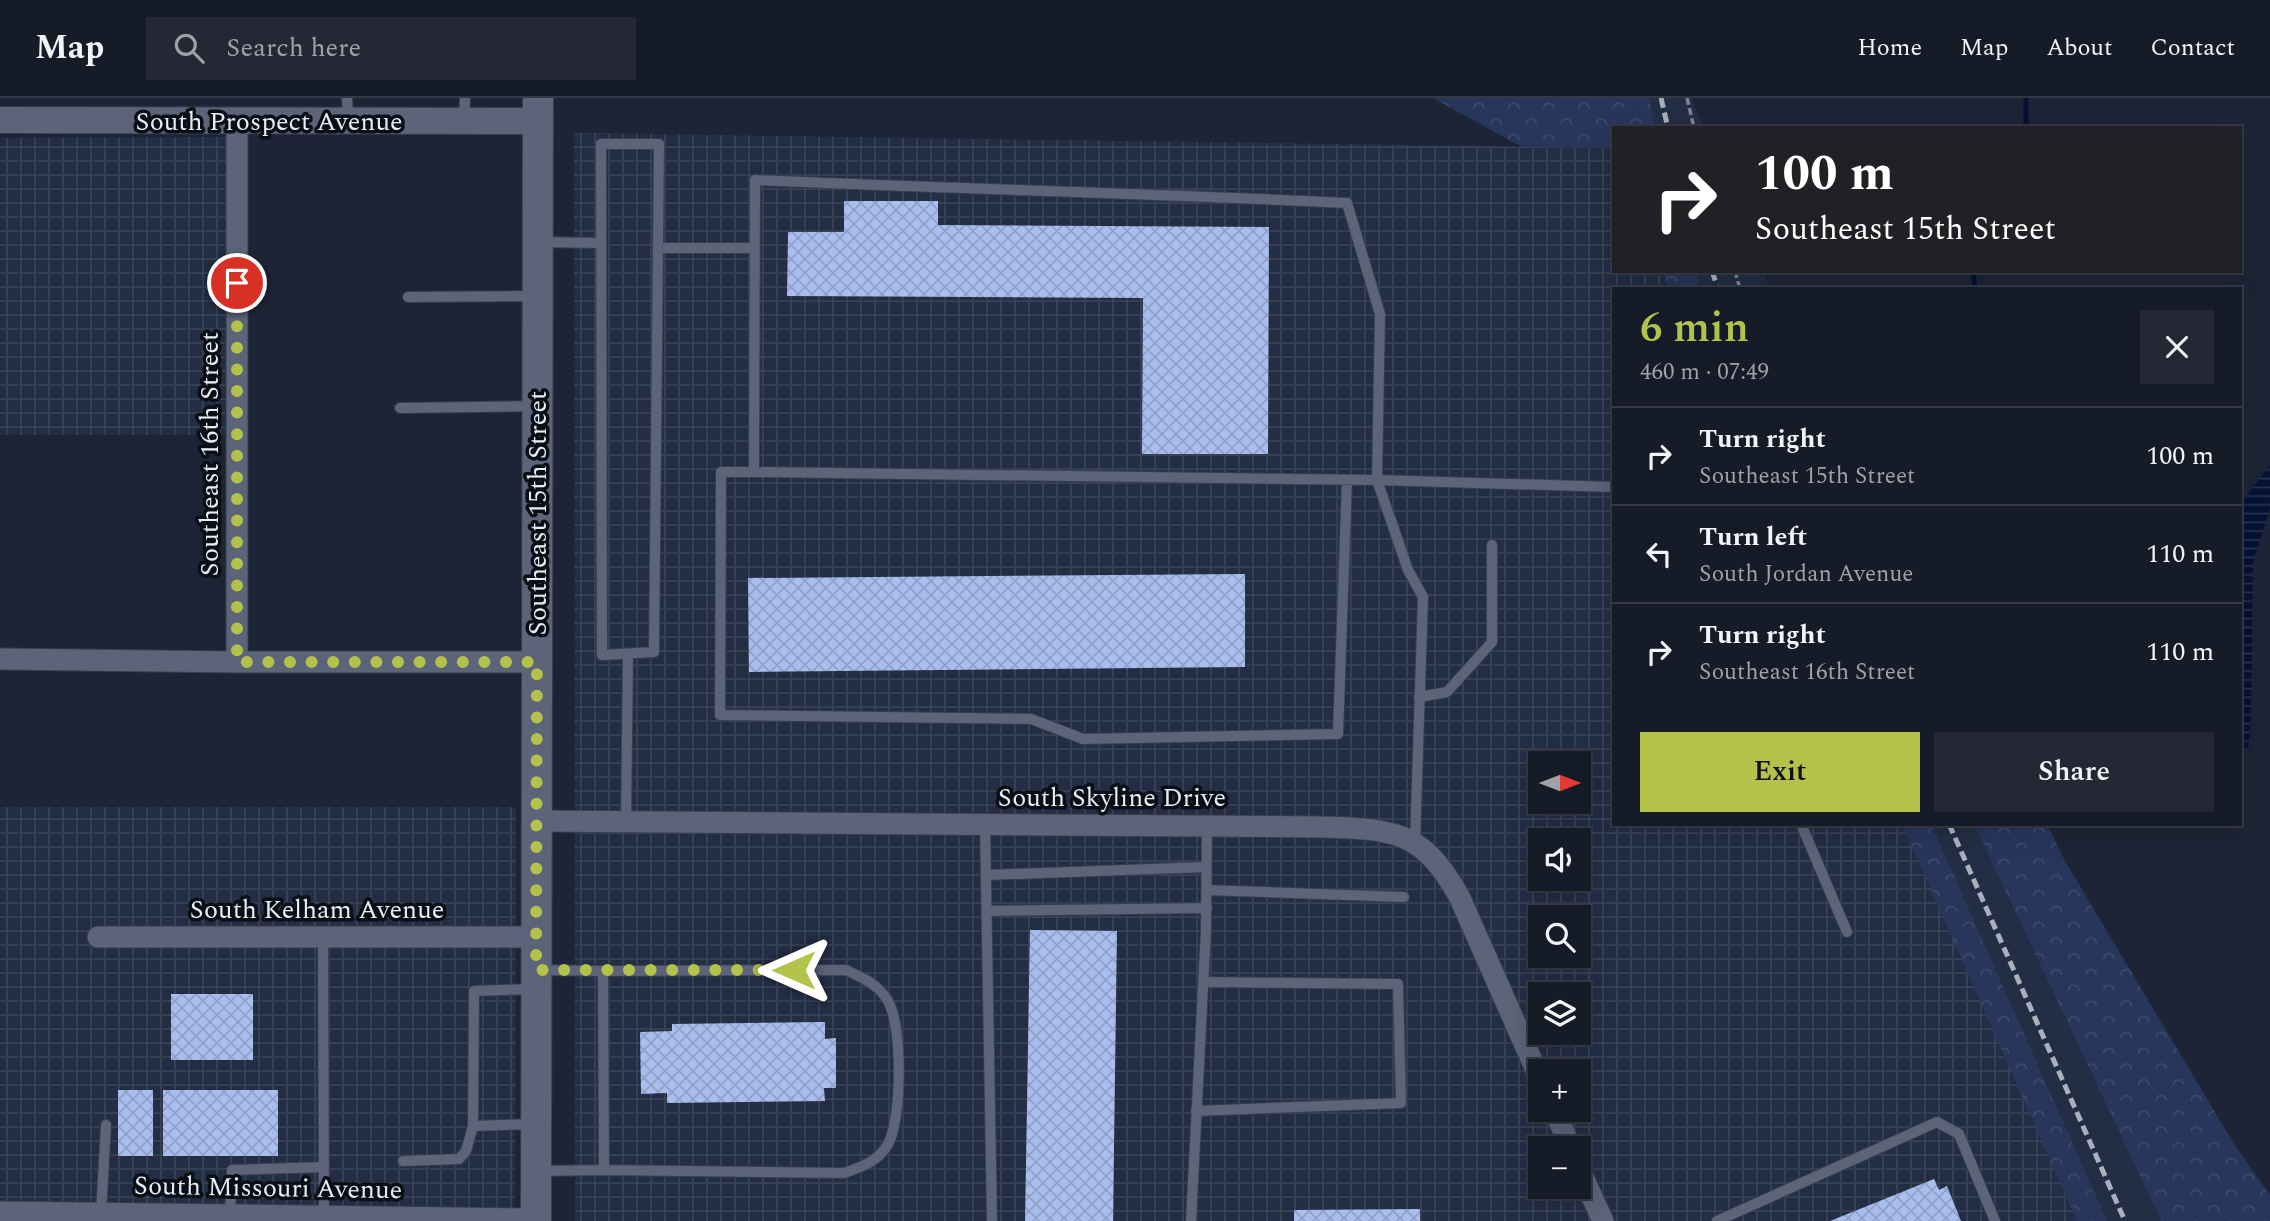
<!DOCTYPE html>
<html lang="en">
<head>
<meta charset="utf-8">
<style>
	body { margin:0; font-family:Spectral,serif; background:#232834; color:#f1f3f6; height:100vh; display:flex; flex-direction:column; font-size:26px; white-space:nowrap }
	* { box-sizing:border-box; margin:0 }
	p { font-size:23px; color:#9ea1a8 }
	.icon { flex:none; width:38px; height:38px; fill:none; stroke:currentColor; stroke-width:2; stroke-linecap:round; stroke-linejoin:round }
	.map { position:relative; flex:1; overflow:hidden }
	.drawer { position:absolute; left:1612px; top:189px; width:630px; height:539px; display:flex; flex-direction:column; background:#161b28; border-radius:0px; box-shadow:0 7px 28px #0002,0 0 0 2px #353945 }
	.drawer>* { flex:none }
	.guide { position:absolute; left:1612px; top:28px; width:630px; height:147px; border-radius:0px; box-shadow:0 7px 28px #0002,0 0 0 2px #353945; background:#202124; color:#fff; overflow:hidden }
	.needle { width:46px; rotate:90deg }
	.tools { position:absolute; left:1528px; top:653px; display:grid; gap:14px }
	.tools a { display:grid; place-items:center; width:63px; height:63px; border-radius:0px; background:#161b28; box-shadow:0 7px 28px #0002,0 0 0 2px #353945; font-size:35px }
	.pin { position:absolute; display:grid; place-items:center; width:60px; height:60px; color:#fff; margin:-30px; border:4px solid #fff; border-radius:50%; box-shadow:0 2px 7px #0007 }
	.me { position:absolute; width:77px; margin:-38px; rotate:270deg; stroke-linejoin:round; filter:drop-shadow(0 0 5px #0008) }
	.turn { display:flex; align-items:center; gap:24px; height:147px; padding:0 28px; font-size:32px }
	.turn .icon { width:91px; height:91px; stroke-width:2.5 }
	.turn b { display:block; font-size:49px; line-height:60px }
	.round { display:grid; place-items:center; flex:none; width:74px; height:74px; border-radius:0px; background:#232834 }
	.overview { display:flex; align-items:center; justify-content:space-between; height:119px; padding:0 28px }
	h1 { font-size:42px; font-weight:600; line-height:52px; color:#b2c24b }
	.primary-button { display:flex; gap:14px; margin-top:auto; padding:14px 28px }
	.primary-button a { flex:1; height:80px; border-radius:0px; background:#b2c24b; color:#111; font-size:28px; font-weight:600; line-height:80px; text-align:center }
	.primary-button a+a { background:#232834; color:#f1f3f6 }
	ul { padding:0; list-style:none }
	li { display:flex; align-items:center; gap:21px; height:98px; padding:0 28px; border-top:2px solid #353945 }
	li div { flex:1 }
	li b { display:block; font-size:26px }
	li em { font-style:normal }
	header { display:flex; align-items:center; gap:42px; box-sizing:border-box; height:98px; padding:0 35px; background:#161b28; border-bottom:2px solid #353945 }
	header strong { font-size:33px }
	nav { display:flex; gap:38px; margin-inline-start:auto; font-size:24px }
	.search { width:490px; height:63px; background:#232834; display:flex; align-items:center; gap:18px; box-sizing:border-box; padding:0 24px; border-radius:0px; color:#9ea1a8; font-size:26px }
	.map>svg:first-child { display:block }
</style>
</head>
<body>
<header>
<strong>Map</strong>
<div class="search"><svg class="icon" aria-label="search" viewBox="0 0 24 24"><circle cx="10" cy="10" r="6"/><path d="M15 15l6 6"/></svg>Search here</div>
<nav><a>Home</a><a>Map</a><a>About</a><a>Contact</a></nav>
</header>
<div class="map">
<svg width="2270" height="1123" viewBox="0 0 2270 1123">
	<defs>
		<pattern id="industrial-grid" width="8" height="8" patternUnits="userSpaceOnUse" patternTransform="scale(1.75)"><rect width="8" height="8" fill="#232d44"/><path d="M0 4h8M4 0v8" fill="none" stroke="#384256"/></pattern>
		<pattern id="forest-crowns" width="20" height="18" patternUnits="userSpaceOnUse" patternTransform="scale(1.75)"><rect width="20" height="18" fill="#28365b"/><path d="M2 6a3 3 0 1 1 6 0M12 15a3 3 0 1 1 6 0" fill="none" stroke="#3d4a6b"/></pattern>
		<pattern id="water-rules" width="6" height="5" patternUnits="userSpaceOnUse" patternTransform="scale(1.75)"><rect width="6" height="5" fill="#061135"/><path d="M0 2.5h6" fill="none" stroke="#2a3453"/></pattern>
		<pattern id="building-cross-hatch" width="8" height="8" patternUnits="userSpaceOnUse" patternTransform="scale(1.75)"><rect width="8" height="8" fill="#a9beef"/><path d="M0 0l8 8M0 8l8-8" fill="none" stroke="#90a0c6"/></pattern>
	</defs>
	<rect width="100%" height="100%" fill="#1d2435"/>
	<!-- built -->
	<path fill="#232d44" d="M1649,0h42l13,30h-49z
		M1695,173h68l7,18h-69z
		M1918,726h56l187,397h-79z"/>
	<!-- industrial -->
	<path fill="url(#industrial-grid)" fill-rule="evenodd" d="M574,35l1039,15 1,123h49l6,18h-55v535h290l177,397h-1506zM1540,665h38v39h-38zM1540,742h38v38h-38zM1540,819h38v39h-38zM1540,896h38v38h-38zM1540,973h38v39h-38zM1540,1050h38v38h-38z
		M227,39l-2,298h-225v-297z
		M0,709h516l-1,414h-515z"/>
	<!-- forest -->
	<path fill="url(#forest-crowns)" d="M1433,0h216l6,30h-41l-1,20 -91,-1z
		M1663,173h32l6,18h-32z
		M1902,726h29l176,397h-30z
		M1974,726h73l18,37 169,283 36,51v26h-109z"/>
	<!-- water -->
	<path fill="url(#water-rules)" d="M2270,367v43l-17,55 -2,154 -2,28 -5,7 -4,2v-240l4,-15z"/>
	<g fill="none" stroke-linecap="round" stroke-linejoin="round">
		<!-- stream -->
		<path stroke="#061135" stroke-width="5" d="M2026,0v30
			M1973,173l2,18"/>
	</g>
	<!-- building -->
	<path fill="url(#building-cross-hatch)" d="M844,103h94v24l331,2 -1,227h-126l1,-156 -356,-2 1,-64h56z
		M1245,476v93l-496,5 -1,-94z
		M1030,832l87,1 -4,290h-88z
		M171,896h82v66h-82z
		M825,924v17l11,-1v50h-12l1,13 -158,2v-10l-26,1 -1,-62 32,-1v-7z
		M118,992h35v66h-35z
		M163,992h115v66h-115z
		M1934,1081l5,11 8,-4 14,35h-131z
		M1420,1111v12h-126v-11z"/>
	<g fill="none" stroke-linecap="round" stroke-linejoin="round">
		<defs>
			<path id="service" d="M347,0l1,23
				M464,22l1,-22
				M601,46h58l-5,508 -52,3z
				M539,144l60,1
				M658,150h97
				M408,199l127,-1
				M400,310l137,-2
				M754,374l623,8 3,-166 -33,-111c-197,-10 -395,-14 -592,-23l-1,292h-33l-1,243 311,4 52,20 255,-5 9,-254
				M1419,599l28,-5 45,-50v-97
				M626,724l2,-168
				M985,726l7,397
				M1801,726l46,108
				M1415,745l8,-246 -15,-27 -31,-90 237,7
				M986,777l220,-8
				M1206,792l198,7
				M987,813l220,-3
				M323,839l1,278
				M603,873l243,-1c17,8 32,14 42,31 15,26 14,118 0,143 -10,18 -27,23 -44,29l-240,-3
				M533,891l-59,2 -1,135 62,-2
				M1196,1013l205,-8 -3,-119 -194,-2
				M403,1063l56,-2 7,-8 7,-25
				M536,1073l68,-1 -1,-199 -64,-1
				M101,1116l5,-89
				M230,1116l2,-44 92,-3
				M1191,1123l15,-292 1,-103
				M1717,1123l220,-99 22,12 36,87"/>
			<path id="minor" d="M237,23v541
				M0,561l237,3h300
				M536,723l786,6c71,2 100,3 137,69l81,183
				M98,839h438
				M1554,1012l17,38
				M1578,1068l25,55
				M0,1114l536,7"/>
			<path id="tertiary" d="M0,22l538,1"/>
			<path id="secondary" d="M536,1123l2,-1123"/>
		</defs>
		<!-- service casing -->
		<use href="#service" stroke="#383e4c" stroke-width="12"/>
		<!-- minor casing -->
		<use href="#minor" stroke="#383e4c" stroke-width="23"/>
		<!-- tertiary casing -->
		<use href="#tertiary" stroke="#383e4c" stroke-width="28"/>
		<!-- secondary casing -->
		<use href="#secondary" stroke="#383e4c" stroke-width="32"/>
		<!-- path -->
		<path stroke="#7e8492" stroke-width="3.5" stroke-dasharray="7 3.5" stroke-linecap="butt" d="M1687,0l7,30
			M1735,173l5,18"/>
		<!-- service -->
		<use href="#service" stroke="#5b6478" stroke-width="10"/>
		<!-- minor -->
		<use href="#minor" stroke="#5b6478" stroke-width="21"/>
		<!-- tertiary -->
		<use href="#tertiary" stroke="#5b6478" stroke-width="26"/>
		<!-- secondary -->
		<use href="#secondary" stroke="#5b6478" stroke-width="30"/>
		<!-- rail -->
		<path stroke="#aab0bd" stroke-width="5" stroke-dasharray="10 5" stroke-linecap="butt" d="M1661,0l7,30
			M1712,173l6,18
			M1949,726l176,397"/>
	</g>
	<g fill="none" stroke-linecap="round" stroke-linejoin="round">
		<!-- route -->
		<path stroke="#b2c24b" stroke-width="12" stroke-dasharray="0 21.6" d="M237,185v379h300l-1,308h258"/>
	</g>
	<g text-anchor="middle" stroke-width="7" stroke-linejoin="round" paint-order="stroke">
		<!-- street labels -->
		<g font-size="26" fill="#e7edf8" stroke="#0a0e15">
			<text x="269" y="32">South Prospect Avenue</text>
			<text transform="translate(209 356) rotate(-90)" y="9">Southeast 16th Street</text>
			<text transform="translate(537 415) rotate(-90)" y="9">Southeast 15th Street</text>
			<text x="1112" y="708">South Skyline Drive</text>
			<text x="317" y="820">South Kelham Avenue</text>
			<text transform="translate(268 1089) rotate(1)" y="9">South Missouri Avenue</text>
		</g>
	</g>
</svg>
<div class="tools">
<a><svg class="needle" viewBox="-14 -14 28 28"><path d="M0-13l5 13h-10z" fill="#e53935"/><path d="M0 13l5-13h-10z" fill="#9ea1a8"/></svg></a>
<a><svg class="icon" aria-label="sound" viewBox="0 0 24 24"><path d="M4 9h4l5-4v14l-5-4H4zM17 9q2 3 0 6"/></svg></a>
<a><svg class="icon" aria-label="search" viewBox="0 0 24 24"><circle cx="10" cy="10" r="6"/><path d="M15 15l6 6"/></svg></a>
<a><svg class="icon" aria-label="layers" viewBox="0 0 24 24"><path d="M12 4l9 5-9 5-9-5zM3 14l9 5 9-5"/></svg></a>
<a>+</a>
<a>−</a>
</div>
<div class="pin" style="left:237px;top:185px;background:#d93025"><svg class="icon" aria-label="arrive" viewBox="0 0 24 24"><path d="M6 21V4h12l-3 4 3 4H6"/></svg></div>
<svg class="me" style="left:794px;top:872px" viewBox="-20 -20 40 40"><path d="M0-17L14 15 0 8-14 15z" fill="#b2c24b" stroke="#fff" stroke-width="4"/></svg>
<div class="guide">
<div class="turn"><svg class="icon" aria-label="right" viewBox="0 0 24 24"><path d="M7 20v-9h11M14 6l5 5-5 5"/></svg><div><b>100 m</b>Southeast 15th Street</div></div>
</div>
<section class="drawer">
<div class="overview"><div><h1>6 min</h1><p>460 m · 07:49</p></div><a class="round"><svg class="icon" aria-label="close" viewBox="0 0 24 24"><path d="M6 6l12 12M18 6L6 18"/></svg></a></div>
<ul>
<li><svg class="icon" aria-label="right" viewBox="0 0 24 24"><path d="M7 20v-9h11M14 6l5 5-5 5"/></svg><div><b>Turn right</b><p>Southeast 15th Street</p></div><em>100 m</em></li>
<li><svg class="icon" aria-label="left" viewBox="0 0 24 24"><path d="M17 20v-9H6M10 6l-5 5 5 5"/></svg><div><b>Turn left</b><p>South Jordan Avenue</p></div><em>110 m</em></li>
<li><svg class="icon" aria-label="right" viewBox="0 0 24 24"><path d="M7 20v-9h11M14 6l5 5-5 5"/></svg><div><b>Turn right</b><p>Southeast 16th Street</p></div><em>110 m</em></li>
</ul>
<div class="primary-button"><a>Exit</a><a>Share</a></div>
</section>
</div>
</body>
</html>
